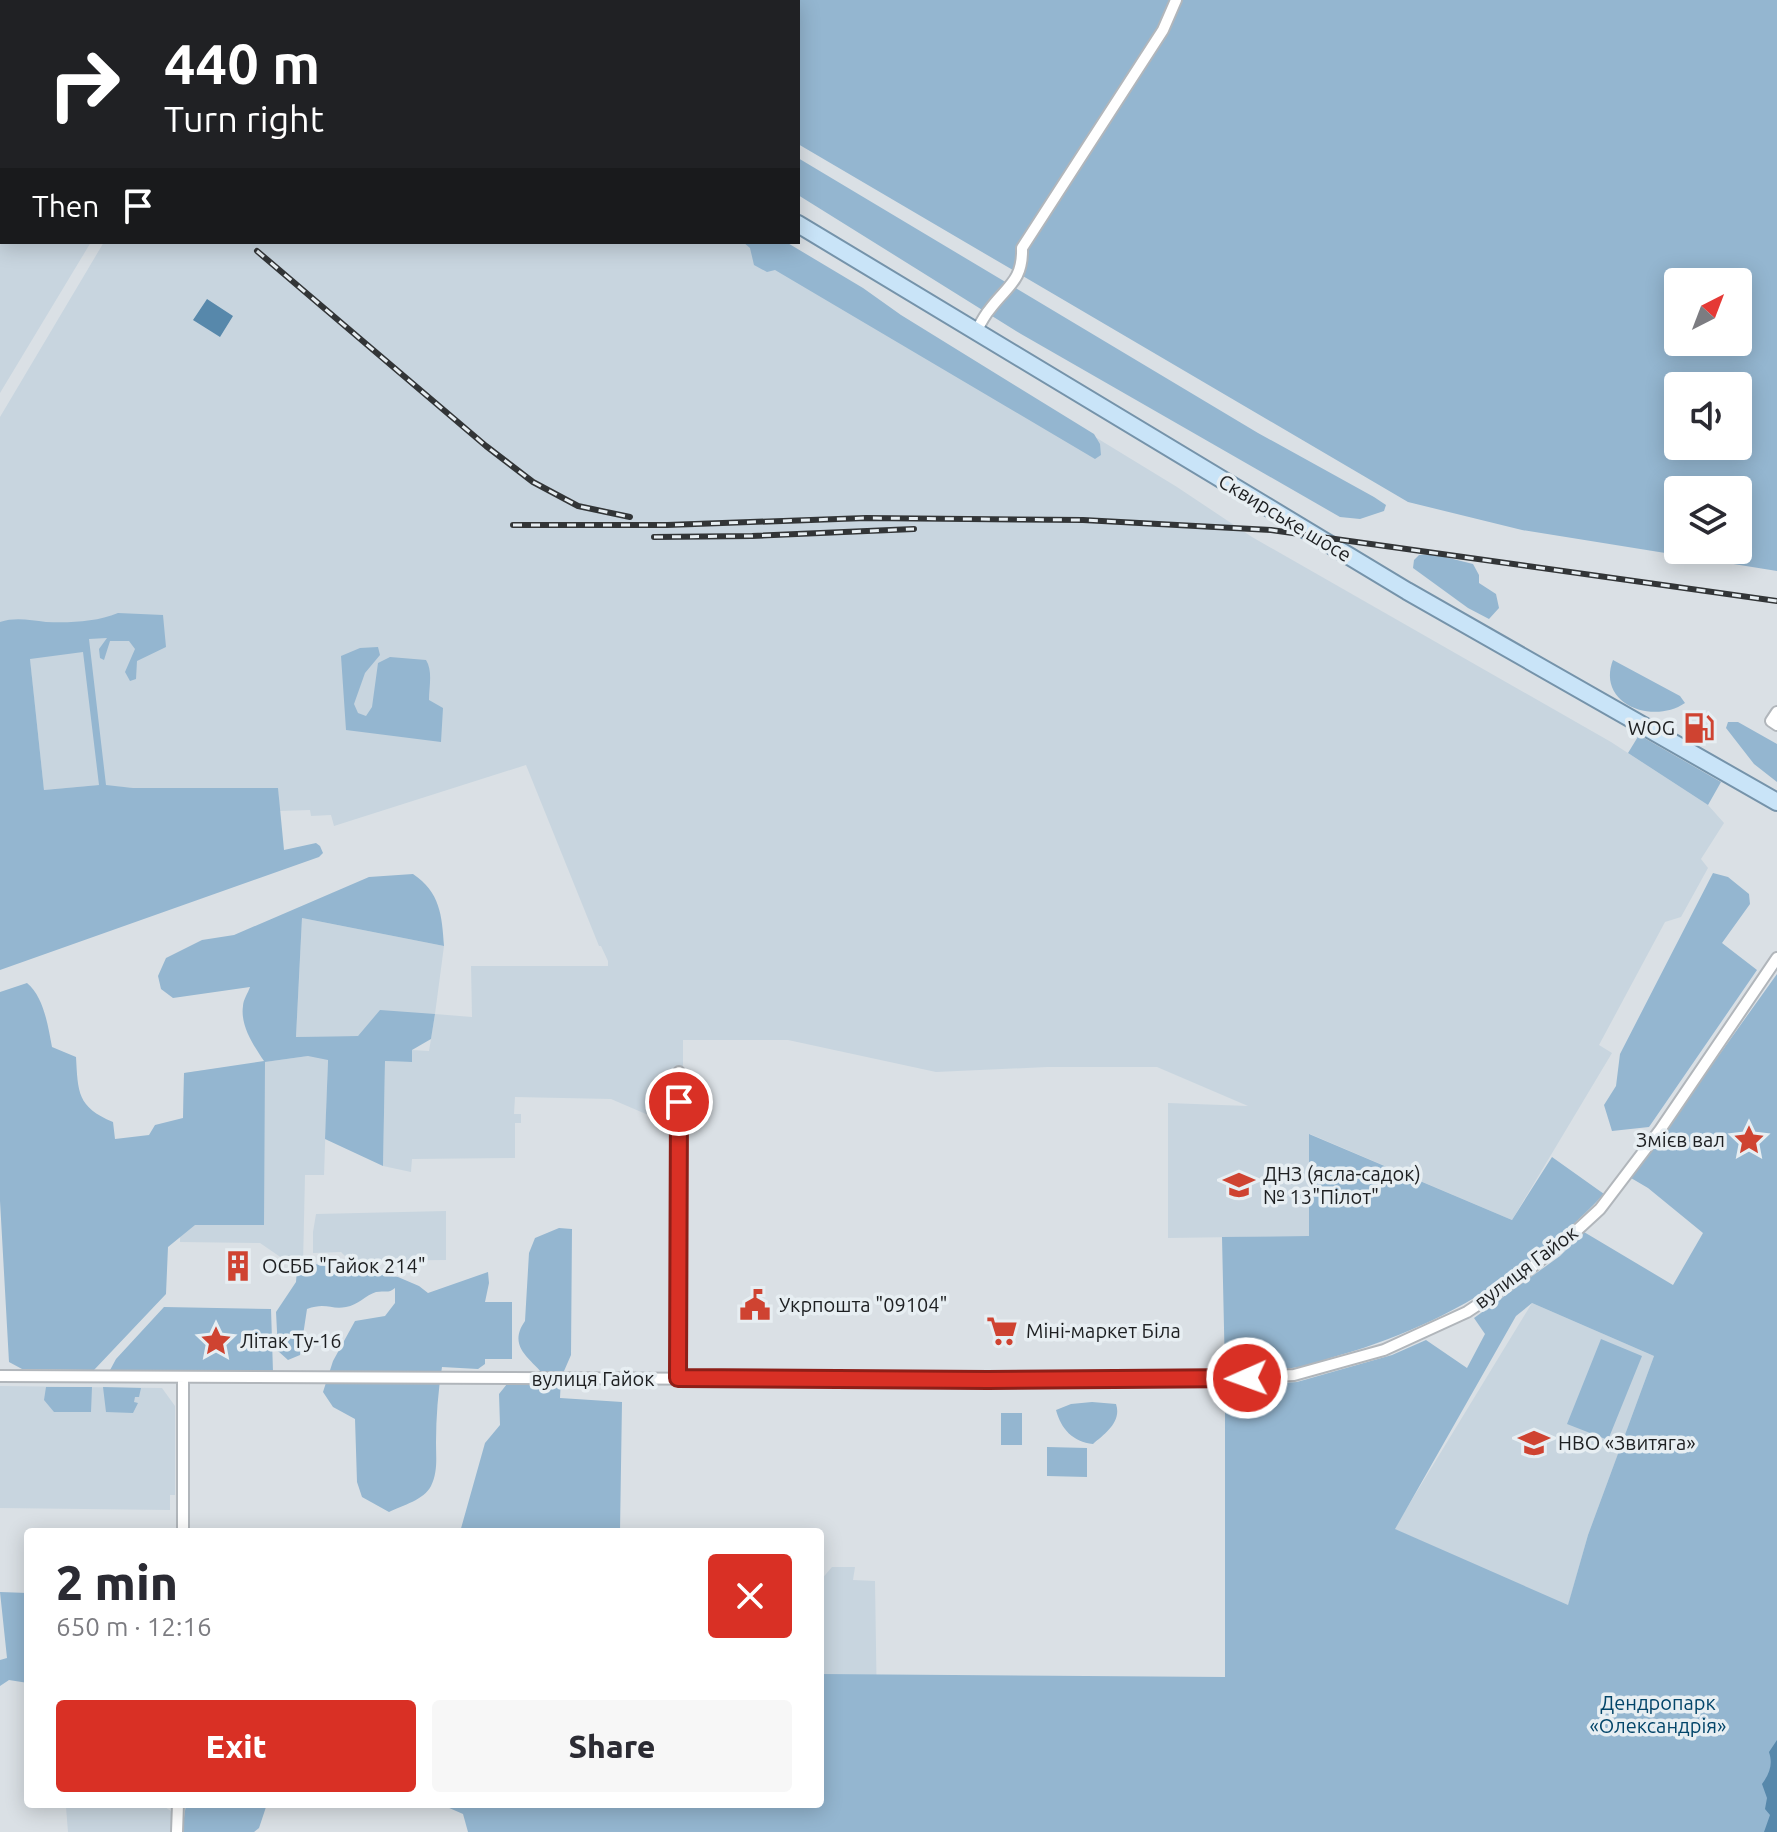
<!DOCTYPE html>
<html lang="en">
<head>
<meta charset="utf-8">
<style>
	body { margin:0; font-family:Ubuntu,sans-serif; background:#f7f7f7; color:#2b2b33; height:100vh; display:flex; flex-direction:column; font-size:30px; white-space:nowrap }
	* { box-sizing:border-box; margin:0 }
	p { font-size:26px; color:#7c7c81 }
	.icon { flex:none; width:44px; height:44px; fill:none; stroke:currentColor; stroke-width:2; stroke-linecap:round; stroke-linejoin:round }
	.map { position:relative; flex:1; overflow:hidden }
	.drawer { position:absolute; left:24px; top:1528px; width:800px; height:280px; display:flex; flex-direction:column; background:#fff; border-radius:8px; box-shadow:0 4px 20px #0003 }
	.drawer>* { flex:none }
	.guide { position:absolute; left:0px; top:0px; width:800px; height:244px; box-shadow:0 4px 20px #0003; background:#202124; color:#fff; overflow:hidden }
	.needle { width:52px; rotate:42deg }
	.controls { position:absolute; left:1664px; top:268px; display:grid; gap:16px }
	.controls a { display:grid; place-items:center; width:88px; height:88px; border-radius:8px; background:#fff; box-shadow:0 4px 20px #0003; font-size:40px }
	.pin { position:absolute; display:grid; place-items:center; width:68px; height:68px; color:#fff; margin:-34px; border:4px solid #fff; border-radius:50%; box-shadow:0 2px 8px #0007 }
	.me { position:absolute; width:88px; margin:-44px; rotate:268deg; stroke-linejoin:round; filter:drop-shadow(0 0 6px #0008) }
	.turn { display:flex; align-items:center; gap:28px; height:168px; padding:0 32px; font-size:36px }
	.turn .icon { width:104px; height:104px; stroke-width:2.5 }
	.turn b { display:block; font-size:56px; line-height:68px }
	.then { display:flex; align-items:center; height:76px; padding:0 32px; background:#0003; gap:16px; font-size:30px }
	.round { display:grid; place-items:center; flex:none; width:84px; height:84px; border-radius:8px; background:#f7f7f7 }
	.summary { display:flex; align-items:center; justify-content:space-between; height:136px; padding:0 32px }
	h1 { font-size:48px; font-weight:800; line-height:60px }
	.button { display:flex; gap:16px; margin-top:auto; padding:16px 32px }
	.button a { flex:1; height:92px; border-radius:8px; background:#d93025; color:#fff; font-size:32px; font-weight:800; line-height:92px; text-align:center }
	.button a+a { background:#f7f7f7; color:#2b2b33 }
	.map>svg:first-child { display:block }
</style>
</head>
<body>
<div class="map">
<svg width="1777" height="1832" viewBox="0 0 1777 1832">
	<rect width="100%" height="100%" fill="#dae0e5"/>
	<!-- built -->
	<path fill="#c8d5df" d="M2,242h89l-91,151v-148z
		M104,242h672l401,245 75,50 359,205 97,63 16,18 -23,36 7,9 -27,49 -16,5 -66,123 13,8 -100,167 -202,-86 -1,102 -141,2v-135l80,3 -91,-39h-110l-111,5 -148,-32h-105v90l-72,-31 -96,-2 -1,17h7v9h-6v35l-103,1 -1,13 -28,-6 2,-105 27,1v-12l17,1 6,-37 -77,22 -62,1 6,-119 142,28 -9,68 37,3 -1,-51h137v-5l-7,-15h-2l-73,-181 -192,61 -3,-11 -20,1 -1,-6 -31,1 -1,-23h-145l-34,-3 -55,5 -14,-130 -30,2v-245z
		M308,1056h20l-4,119h-19l-2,90h-11l-32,-22 -80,-1 4,-169z
		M446,1211v49l-96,1 -9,-9 -28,1v-21l3,-18z
		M1532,1303l122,53 -66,179 -20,71 -174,-77z
		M0,1386l162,2 13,18v89h-5v15l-170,-2z
		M832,1567h23l-2,13 22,1 2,132 -57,-35v-97z
		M147,1805l18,2 10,7 -1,18h-106l-2,-25z"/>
	<!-- green -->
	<path fill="#94b6d0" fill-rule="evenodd" d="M553,0h1224v571l-255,-41 -114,-28 -610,-358v-142zM1678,282h60v60h-60zM1678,386h60v60h-60zM1678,490h60v60h-60z
		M798,158l460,275 116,64 12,8 -2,6 -24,8 -20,-2 -319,-183 -223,-139z
		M743,242h43l77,46 38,27 193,119 6,10 1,11 -6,4 -320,-189 -8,2 -13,-7 -4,-17z
		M1433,554l40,10 6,11v8l17,11 3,14 -10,11 -21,-11 -55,-40 1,-8 5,-5z
		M118,613l45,2 3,32 -29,14 -1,18 -6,2 -5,-9 10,-23 -6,-8h-19l-6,19 -4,-2 -1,-9 8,-11 -18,1 17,146 27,3h145l6,62 32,-7 4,3 3,7 -4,4 -319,113v-348c15,-5 30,-2 46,0 24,1 50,0 72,-9zM83,652l16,133 -55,5 -14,-131z
		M378,647l2,8 -15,18 -11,31 4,9 8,3 6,-9 6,-44 12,-6 36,3c7,11 3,27 3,40l14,8 -2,34 -95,-12 -5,-74 19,-8z
		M1613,660l67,36 5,7c-32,22 -89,1 -72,-43z
		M1728,722h10l39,22v38l-23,-18 -28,-36z
		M1639,735l82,47 -13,23 -80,-52z
		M1713,873l15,4 21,17 1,10 -28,39 35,27 -108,157 -37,4 -8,-26 12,-19 4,-32z
		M413,874c27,18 29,41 31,72l-142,-28 -6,119 62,-1 22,-26 55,4 -4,25 -19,11v12l-27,-1 -2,105 -58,-27 3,-79 -20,-4 -43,6 -1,163h-69l-27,22 -2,47 -72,76 -72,-1 -13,-7 -9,-161v-209l27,-9c17,14 21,43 25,64l24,10c2,35 1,50 37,65l2,17 34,-4 6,-10 28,-7 1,-45 80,-12c-10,-15 -24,-35 -21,-55 0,-6 5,-13 7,-19l-77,11 -12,-9 -3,-13 8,-18 36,-18 32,-5 135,-58z
		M1777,974v858h-1309l-5,-18 -16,-7 -16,-3h389v-130l405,3v-290l72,-5 95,-27 34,-15 41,28 18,-34 -11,-16 86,-62 24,-24 89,53 30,-52 -55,-45 -17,-10zM1532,1303l122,53 -66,179 -20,70 -173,-76 121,-213z
		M1309,1134l203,86 40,-63 52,37c-73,77 -161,132 -264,161 -14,4 -27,9 -41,12 -24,4 -50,4 -74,6l-3,-136 87,-1z
		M559,1228l13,1 -1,126 -10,23 -1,20 62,4 -2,130h-160l25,-89 15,-18 -1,-31 12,-15 35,-1c-13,-19 -40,-30 -21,-57l4,-68 6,-15z
		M314,1264l84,13 21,9 9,7 60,-21 1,11 -4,19h27v57h-27v5l-7,5 -36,-2c-4,25 -6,50 -6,76 0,14 2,29 -5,43 -7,14 -28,19 -42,26l-27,-15 -5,-15 -2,-63 -22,-12 -10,-15 10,-31 22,-40 30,-5 10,-13v-15c-7,6 -10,2 -19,4 -10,3 -18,13 -30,15 -15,3 -20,-5 -39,2l-7,46 -12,5 -10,-9 -2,-39 20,-30 1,-12z
		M164,1307l107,2 2,63h-164l7,-13z
		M1601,1339l41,17 -34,84 -41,-16z
		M46,1387h46l-1,25h-37l-10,-12z
		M103,1387l38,1 -2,9h-4l-1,5 4,1 -5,10 -27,-1z
		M1092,1402l24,2c6,18 -11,30 -23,40 -20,-2 -32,-15 -37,-34l15,-6z
		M1001,1413h21v32h-21z
		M1047,1447l40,1v29l-40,-1z
		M0,1592l28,1v90l-19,-3 -9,6v-26l7,-2z
		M186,1804h81l-8,24 -5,4h-72z"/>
	<!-- water -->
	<path fill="#5788ab" d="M207,299l26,17 -13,21 -27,-17z
		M1777,1740v92h-13l6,-17 -5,-6 2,-11 -5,-14c8,-11 11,-20 7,-32z"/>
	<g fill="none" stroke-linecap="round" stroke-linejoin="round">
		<defs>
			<path id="street" d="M976,332c4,-8 8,-16 14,-23 17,-23 33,-28 32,-61l141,-218 13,-30
				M1777,712l-6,9 6,4
				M0,1376l988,4 226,-1 80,-4 90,-25 83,-38 54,-36 54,-44 25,-23 60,-79 117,-172
				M678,1378l1,-306
				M183,1532v-153
				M177,1832l1,-28"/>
			<path id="primary" d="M426,0l3,2
				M798,224l609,367 370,211"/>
		</defs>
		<!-- street casing -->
		<use href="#street" stroke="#b1b6bb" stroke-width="14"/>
		<!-- primary casing -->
		<use href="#primary" stroke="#7593aa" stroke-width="20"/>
		<!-- street -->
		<use href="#street" stroke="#fff" stroke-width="10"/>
		<!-- primary -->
		<use href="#primary" stroke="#c9e4f8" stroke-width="16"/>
		<defs>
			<path id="rail" d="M257,251l229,195 47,36 45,24 52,11
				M513,525h154l199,-7 217,2 188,10 506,71
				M654,537l98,-1 162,-7"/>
		</defs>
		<!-- rail casing -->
		<use href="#rail" stroke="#323537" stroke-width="6"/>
		<!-- rail -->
		<use href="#rail" stroke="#e7eef2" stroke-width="3" stroke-dasharray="9" stroke-linecap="butt"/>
	</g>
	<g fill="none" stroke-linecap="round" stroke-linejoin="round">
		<defs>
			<path id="route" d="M679,1102l-1,276 310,2 259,-2"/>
		</defs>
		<!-- route casing -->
		<use href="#route" stroke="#8d1f18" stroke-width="20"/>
		<!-- route -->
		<use href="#route" stroke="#d93025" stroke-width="14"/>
	</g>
	<!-- icons -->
	<defs>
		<symbol id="fuel-bare" viewBox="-9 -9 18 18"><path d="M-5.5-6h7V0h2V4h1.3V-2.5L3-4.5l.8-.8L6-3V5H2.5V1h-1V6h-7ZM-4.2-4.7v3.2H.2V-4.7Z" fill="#cf4331" stroke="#e7eef2" stroke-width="2.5" paint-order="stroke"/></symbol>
		<symbol id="sight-bare" viewBox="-9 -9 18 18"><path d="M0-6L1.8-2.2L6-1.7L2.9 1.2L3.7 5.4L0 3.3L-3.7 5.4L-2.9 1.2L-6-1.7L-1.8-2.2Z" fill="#cf4331" stroke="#e7eef2" stroke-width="2.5" paint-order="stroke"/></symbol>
		<symbol id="school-bare" viewBox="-9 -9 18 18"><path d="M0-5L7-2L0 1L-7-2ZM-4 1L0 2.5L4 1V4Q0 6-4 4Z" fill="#cf4331" stroke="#e7eef2" stroke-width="2.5" paint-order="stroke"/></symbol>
		<symbol id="building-bare" viewBox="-9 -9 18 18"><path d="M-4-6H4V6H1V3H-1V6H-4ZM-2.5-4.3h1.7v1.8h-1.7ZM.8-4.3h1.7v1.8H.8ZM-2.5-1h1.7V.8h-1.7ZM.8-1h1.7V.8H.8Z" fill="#cf4331" stroke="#e7eef2" stroke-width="2.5" paint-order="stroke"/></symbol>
		<symbol id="civic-bare" viewBox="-9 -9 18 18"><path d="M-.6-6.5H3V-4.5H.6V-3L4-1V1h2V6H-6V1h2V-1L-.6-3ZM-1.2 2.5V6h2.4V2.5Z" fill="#cf4331" stroke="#e7eef2" stroke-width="2.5" paint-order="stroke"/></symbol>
		<symbol id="supermarket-bare" viewBox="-9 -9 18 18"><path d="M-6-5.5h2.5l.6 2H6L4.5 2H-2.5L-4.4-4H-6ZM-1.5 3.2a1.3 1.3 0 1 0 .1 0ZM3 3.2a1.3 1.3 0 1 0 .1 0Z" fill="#cf4331" stroke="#e7eef2" stroke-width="2.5" paint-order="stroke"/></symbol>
	</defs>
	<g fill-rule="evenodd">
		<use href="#fuel-bare" x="1677" y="706" width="44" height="44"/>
		<use href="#sight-bare" x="1727" y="1118" width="44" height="44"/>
		<use href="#school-bare" x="1217" y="1163" width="44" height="44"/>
		<use href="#building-bare" x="216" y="1244" width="44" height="44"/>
		<use href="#civic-bare" x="733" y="1283" width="44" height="44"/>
		<use href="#supermarket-bare" x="980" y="1309" width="44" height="44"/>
		<use href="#sight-bare" x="194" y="1319" width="44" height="44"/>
		<use href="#school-bare" x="1512" y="1421" width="44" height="44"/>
	</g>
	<g text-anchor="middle" stroke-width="7" stroke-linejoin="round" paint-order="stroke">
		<!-- street labels -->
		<g font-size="20" fill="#1d1f21" stroke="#e7eef2">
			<text transform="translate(1285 518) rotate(31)" y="7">Сквирське шосе</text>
			<text transform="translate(1526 1267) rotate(-37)" y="7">вулиця Гайок</text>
			<text x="593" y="1386">вулиця Гайок</text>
		</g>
		<!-- poi labels -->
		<g font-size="20" fill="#1d1f21" stroke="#e7eef2" text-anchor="start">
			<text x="1675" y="735" text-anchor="end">WOG</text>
			<text x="1725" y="1147" text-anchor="end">Змієв вал</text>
			<text x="1263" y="1181">ДНЗ (ясла-садок)<tspan x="1263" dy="23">№ 13"Пілот"</tspan></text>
			<text x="262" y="1273">ОСББ "Гайок 214"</text>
			<text x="779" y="1312">Укрпошта "09104"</text>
			<text x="1026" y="1338">Міні-маркет Біла</text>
			<text x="240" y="1348">Літак Ту-16</text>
			<text x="1558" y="1450">НВО «Звитяга»</text>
		</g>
		<!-- park labels -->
		<g font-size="20" fill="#034569" stroke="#e7eef2">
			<text x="1658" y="1710">Дендропарк<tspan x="1658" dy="23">«Олександрія»</tspan></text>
		</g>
	</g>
</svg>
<div class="controls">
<a><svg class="needle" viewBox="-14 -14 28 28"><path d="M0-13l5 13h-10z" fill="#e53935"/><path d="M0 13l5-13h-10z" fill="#7c7c81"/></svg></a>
<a><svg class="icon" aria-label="sound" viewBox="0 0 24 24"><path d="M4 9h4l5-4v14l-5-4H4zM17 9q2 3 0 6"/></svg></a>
<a><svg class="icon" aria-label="layers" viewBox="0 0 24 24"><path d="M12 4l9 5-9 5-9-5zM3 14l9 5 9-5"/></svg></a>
</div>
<div class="pin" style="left:679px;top:1102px;background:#d93025"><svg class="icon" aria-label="arrive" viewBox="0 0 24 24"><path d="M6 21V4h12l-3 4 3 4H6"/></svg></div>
<svg class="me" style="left:1247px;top:1378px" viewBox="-20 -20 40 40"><circle r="17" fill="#d93025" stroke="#fff" stroke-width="3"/><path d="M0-11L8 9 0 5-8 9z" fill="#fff"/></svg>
<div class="guide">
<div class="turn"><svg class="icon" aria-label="right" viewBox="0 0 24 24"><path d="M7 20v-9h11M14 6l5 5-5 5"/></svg><div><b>440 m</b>Turn right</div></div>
<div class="then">Then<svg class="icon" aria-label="arrive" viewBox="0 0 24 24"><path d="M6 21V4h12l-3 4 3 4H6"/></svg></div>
</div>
<section class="drawer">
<div class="summary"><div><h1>2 min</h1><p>650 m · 12:16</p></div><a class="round" style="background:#d93025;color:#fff"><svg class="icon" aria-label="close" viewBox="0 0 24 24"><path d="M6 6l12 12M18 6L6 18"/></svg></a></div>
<div class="button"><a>Exit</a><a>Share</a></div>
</section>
</div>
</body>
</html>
